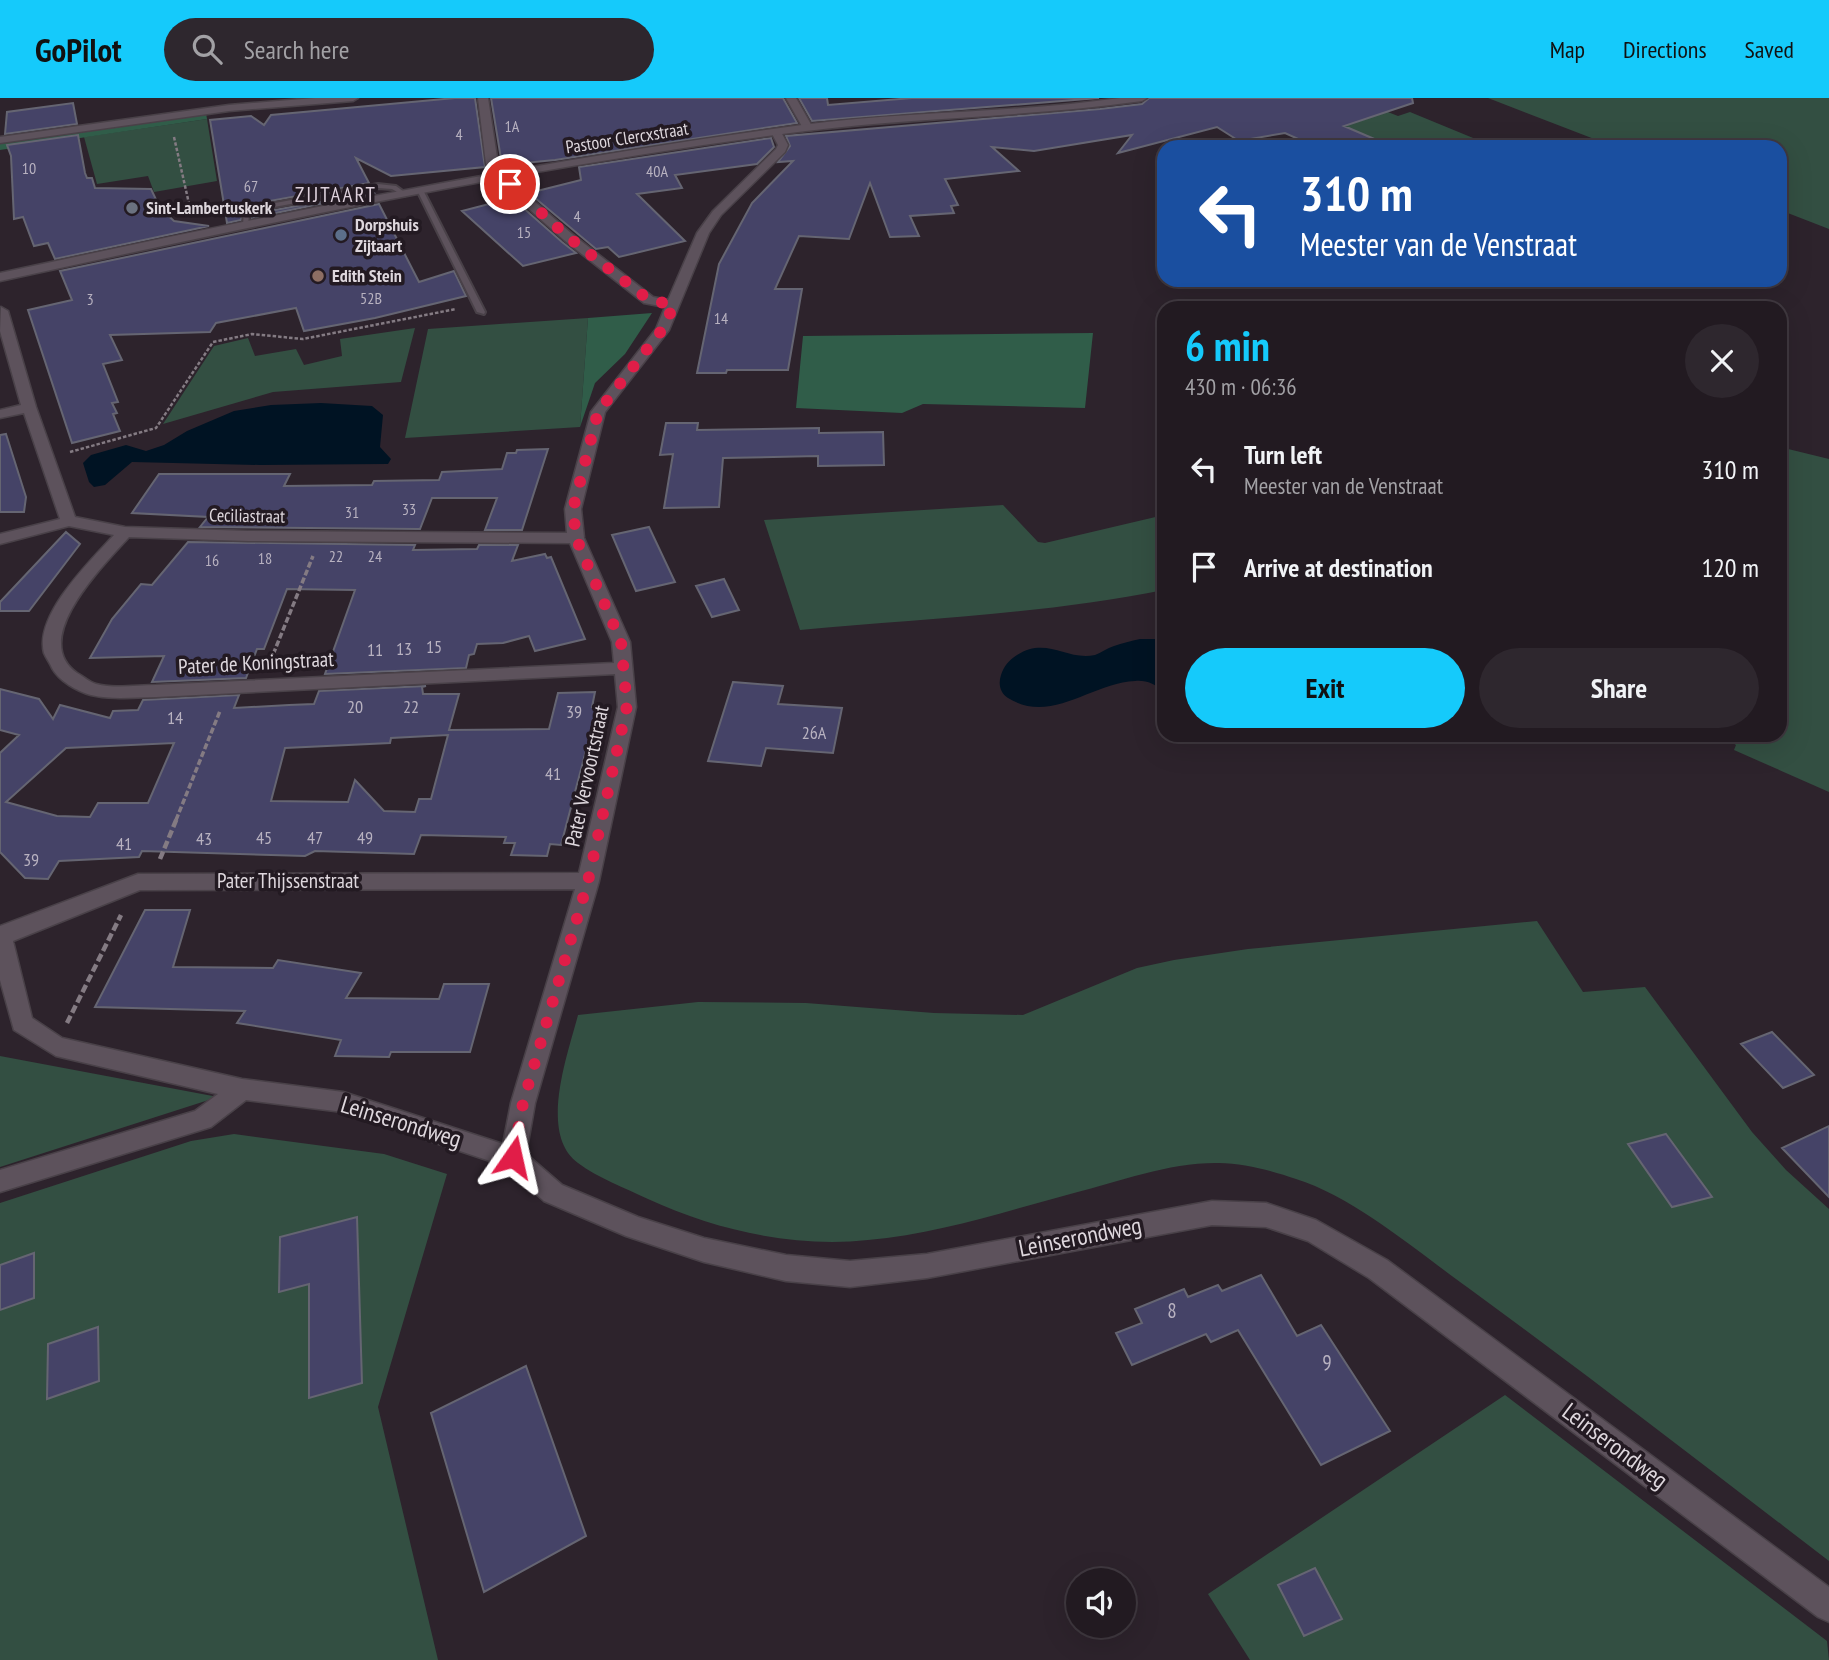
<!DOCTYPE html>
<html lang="en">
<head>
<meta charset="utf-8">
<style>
	body { margin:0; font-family:"PT Sans Narrow",sans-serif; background:#2e272e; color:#f1f3f6; height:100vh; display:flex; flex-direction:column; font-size:26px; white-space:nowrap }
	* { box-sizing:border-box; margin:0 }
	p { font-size:23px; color:#a2a1a5 }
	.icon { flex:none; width:38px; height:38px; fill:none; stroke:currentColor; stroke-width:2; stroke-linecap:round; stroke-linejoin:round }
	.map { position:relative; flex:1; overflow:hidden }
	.details { position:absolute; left:1157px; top:203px; width:630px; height:441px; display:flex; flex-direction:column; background:#221a21; border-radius:21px; box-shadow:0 7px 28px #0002,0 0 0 2px #3f383f }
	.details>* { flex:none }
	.top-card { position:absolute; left:1157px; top:42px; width:630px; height:147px; border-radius:21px; box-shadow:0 7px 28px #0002,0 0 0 2px #3f383f; background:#1a4fa0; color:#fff; overflow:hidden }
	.fabs { position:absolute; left:1066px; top:1470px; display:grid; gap:14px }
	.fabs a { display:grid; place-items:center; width:70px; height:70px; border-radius:50%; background:#221a21; box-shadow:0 7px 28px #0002,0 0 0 2px #3f383f; font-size:35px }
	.pin { position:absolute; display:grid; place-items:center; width:60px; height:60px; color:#fff; margin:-30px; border:4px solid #fff; border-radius:50%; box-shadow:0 2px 7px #0007 }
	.me { position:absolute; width:77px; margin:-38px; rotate:11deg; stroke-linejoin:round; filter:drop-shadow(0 0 5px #0008) }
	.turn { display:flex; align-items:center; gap:24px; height:147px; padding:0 28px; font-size:32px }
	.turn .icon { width:91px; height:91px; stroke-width:2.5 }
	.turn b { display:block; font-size:49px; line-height:60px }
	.round { display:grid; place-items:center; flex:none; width:74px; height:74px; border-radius:37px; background:#2e272e }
	.headline { display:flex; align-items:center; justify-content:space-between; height:119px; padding:0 28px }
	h1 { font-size:42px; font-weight:600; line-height:52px; color:#15cafb }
	.primary-button { display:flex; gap:14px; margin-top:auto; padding:14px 28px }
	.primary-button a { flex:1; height:80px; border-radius:42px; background:#15cafb; color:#111; font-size:28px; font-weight:600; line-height:80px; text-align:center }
	.primary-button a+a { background:#2e272e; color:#f1f3f6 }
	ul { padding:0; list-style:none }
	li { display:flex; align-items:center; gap:21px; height:98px; padding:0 28px }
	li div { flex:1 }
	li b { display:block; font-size:26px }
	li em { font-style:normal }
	header { display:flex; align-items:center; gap:42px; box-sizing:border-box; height:98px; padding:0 35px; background:#15cafb; color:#111 }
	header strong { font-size:33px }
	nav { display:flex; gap:38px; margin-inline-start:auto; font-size:24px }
	.search { width:490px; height:63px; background:#2e272e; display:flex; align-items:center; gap:18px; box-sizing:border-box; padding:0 24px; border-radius:38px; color:#a2a1a5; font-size:26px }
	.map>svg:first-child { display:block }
</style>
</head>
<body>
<header>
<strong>GoPilot</strong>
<div class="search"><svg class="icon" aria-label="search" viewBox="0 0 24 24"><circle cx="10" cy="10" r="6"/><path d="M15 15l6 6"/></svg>Search here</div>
<nav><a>Map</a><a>Directions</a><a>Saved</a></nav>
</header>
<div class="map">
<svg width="1829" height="1562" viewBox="0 0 1829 1562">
	<rect width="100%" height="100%" fill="#2d232c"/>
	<!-- green -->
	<path fill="#334f42" d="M1488,0h341v131l-49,-19v-63h-165z
		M1360,3l38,15 12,-4 85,35h-111l-68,-31z
		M207,21l10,62 -63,11 -6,-16 -51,8 -13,-47z
		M588,220l-8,109 -175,11 23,-109z
		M415,230l-14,54 -128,10 -110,32 51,-78 34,-8 7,18 41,-7 8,16 38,-9 -2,-17z
		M1780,349l49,12v333l-95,-42 2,-5 -15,-10h59z
		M1003,407l35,37 7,1 119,-28v75c-120,24 -243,29 -364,40l-36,-110z
		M1537,823l46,71 62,-5 107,145 34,38 43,39v352c-120,-92 -240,-185 -362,-274 -49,-35 -113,-90 -171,-108 -24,-8 -52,-16 -77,-16 -48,-1 -99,18 -145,30 -68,18 -136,41 -206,47 -74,8 -153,-10 -220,-41 -23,-11 -50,-21 -70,-36 -40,-29 -10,-109 0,-148l120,-13 108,1 128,10 89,2 114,-47 37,-8 74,-11z
		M0,958l218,41 -218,70z
		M234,1036l150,20 63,20 -69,233 60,253h-438v-457l191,-62z
		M1505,1297l322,246 2,19h-579l-42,-66z"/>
	<!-- forest -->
	<path fill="#305d49" d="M206,15l1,6 -207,31v-6l4,-2z
		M652,215l-27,41 -30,29 -15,44 8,-109z
		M1093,235l-8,75 -162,-4 -21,9 -106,-5 7,-72z"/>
	<!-- water -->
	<path fill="#001323" d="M321,305l51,3 11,9 -3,32 11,12 -3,5 -128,1 -128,-3 -27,23 -11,2 -5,-5 -6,-19 8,-8 35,-10 20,6 18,-6 23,-14 47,-20 37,-6z
		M1140,541h24v52c-10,-7 -17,-11 -29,-10 -44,2 -84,44 -127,17 -8,-5 -10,-14 -7,-23 3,-9 8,-15 16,-20 30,-19 49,6 78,0 6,-2 12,-7 19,-9 8,-3 17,-5 26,-7z"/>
	<!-- building -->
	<path fill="#454367" stroke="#656572" stroke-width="2" fill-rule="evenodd" d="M455,0h20l10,69 -94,9 -35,-18 13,25 -110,20 -16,8 -2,9 -14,3 -17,-103 41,-4 13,9 7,-10z
		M491,0h292l14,25 -242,37 -53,5z
		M799,0h28l1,7 84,-7h187l-287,23z
		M1149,0h263l1,5 -69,23 49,21h-77l-31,-14 -46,8 -22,-14 -99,26 14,-18 -98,16 -42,-4 27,24 -74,8 13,26 -7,1 3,7 -44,3 9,20 -29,1 -20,-54 -21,56 -50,-3 -24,53h27l-14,81h-61l-1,3h-29l22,-109 33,-61 41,-42 -15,1 12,-16 -4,-10 314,-27 42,-5z
		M73,5l4,21 -72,10 2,-22z
		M78,37l7,38 2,5h5l3,10 56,1 9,19 14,13 35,5 -154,33 -7,-16 -14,3 -11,-29 -9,2 -3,-63 -4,-11z
		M771,40l3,9 -17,17 -82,11 7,13 -45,6 48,47 -66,16 -11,-10 -12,2 -67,-56 52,-13 -2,-13z
		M373,94l1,1 -123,25 13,-6z
		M512,100l50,44 14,11 -53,13 -61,-55z
		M379,106l40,78 35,-11 12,25 -91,22 -71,13 -8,-23 -80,15 -6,9 -100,3 12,25 -19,4 15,38 -6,1 5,10 -4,1 7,17 -48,12 -44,-133 44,-10 -12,-29z
		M666,325h32l-1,7 122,-2v5l64,-1 1,33 -66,1v-10l-95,2 -4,49 -55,1 9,-54 -13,1z
		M6,336l20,63 -2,15h-24v-77z
		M548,351l-26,81h-37l12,-32h-65l-12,31 -220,-2 8,-10 -76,-4 27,-39h131l-6,12 88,-1 2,-4 65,-1 3,-8 60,-3 5,-16h9l1,-3z
		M649,429l26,55 -39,9 -24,-56z
		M66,434l14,12 -51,67h-29v-9z
		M188,444l227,3 -2,5 64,-1 2,-4h39l-6,16 33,-7 2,4 4,-1 34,82 -50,12 -6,-15 -26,7 -26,1 -3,10 -5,1 -3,13 -141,6 30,-84 -68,-1 -23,60h-7l-11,29 -94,4 12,-26 -74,2 22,-39 29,-35 11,1z
		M724,481l15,31 -27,7 -16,-31z
		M733,584l50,4 -5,18 64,4 -9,45 -67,-5 -5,18 -53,-5z
		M426,588l-4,1 1,7h36l-10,36 100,-1 9,-36 37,-1 -3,15h5l-4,17 -32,121 -11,-1 -3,12 -36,-1 4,-12h-11l2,-6 -85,-2 -7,19 -99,-3 -10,5 -163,-5 -3,6 -80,4 -11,18 -23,-1 -25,-26v-99l19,-18 -19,-5v-41l39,10 14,20 7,-14 50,13 3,-7 25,-1 5,-10 96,-5 -5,13 55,-3 25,-1 5,-13zM448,637l-17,64h-12l-4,13 -31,-1 -29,-31 -7,22 -77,-1 14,-53 105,-5 1,-5zM174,645l-26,60h-50l-8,14 -33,-1 -51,-14 60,-54z
		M145,812h45l-17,57 100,1 5,-8 83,13 -15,25 93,1 5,-15h45l-19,68h-79l-2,5 -54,-1 6,-16 -104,-17 8,-12 -150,-4z
		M1772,934l42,43 -31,13 -42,-44z
		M1829,1028v71l-47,-49z
		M1666,1036l46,63 -40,10 -44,-63z
		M357,1119l5,166 -53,15v-114l-30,8 1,-55z
		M34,1155v45l-34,12v-45z
		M1261,1177l36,61 24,-11 69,106 -69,34 -83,-135 -27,12 -5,-8 -74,31 -16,-32 26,-10 -7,-14 49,-20 4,8 30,-12 4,6z
		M98,1229l1,54 -52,18 1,-55z
		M526,1268l60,170 -102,56 -53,-179z
		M1315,1470l27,51 -38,17 -26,-51z"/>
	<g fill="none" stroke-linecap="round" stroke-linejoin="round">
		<defs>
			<path id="service" d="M378,86l18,2 11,8 -3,2 -12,-7 -14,-1 -115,21 -14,6 -1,10 -5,-1 1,-11 15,-7z
				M420,90l3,2 62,122 -1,2 -7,-2 -60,-122z"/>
			<path id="minor" d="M315,0h43l-5,3 -124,10 -229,32v-6l229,-32z
				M478,0h10l10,66 5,10 69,60 81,63 15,3 29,-67 16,-22 63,-62 2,-4 -7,-13 1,-2h8l8,15 -3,7 -64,63 -12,18 -40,97 -64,82 -24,97 3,29 46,104 6,65 -37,174 -64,222 -9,51 36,31 76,32 66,21 82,17 64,6 77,-7 285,-53 54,2 50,17 71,40 442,327v35l-11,-5 -449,-339 -61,-37 -42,-14 -54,-2 -285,53 -77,9 -64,-6 -82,-19 -78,-26 -82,-35 -39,-35 -162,-54 -97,-12 -35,27 -211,65v-22l195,-59 23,-17 -162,-38 -42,-26 -14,-50v-54l138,-52 441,-1 39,-166 -3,-33 -459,23c-21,0 -44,3 -65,-2 -14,-4 -32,-14 -39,-27 -2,-5 -6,-10 -8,-15 -10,-38 47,-93 70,-118l-45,-9 -69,18v-10l60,-15 -36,-106 -24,5v-8l21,-5 -21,-74 1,-24 7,4 28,96 39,110 50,10 123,4 319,2 -2,-24 26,-97 65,-83 9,-22 -21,-4 -80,-63 -70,-62 -8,-14zM129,439l119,4 322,2 42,99 2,21 -458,22c-19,0 -41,4 -60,-1 -7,-2 -13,-8 -19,-11 -49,-34 28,-109 52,-136zM575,791l-64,214 -8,41 -160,-52 -101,-13 -180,-41 -30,-20 -19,-77 127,-51z
				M786,0h10l17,30 -1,2h-8z"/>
			<path id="tertiary" d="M1120,0h27l-5,3c-112,16 -224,16 -336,30 -271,34 -539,92 -806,150v-8c266,-57 532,-112 802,-148 106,-14 213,-12 318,-27z"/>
		</defs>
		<!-- service casing -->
		<use href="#service" stroke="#494148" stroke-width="4"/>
		<!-- minor casing -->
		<use href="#minor" stroke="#494148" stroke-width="3"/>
		<!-- tertiary casing -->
		<use href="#tertiary" stroke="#494148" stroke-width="3"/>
		<!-- path-far2 -->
		<path stroke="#847b83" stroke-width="2.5" stroke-dasharray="3.5 2" stroke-linecap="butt" d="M174,39l18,80
			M70,354l86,-24 57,-86 39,-8 51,5 153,-30"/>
		<!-- path-far1 -->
		<path stroke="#847b83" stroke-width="3.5" stroke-dasharray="6 2.5" stroke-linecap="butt" d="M270,564l43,-106
			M176,722l44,-109"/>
		<!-- path -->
		<path stroke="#847b83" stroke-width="4.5" stroke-dasharray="8 3.5" stroke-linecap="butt" d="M160,761l17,-41
			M67,925l54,-108"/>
		<!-- service -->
		<use href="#service" fill="#5d525c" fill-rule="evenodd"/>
		<!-- minor -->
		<use href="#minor" fill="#5d525c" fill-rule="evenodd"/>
		<!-- tertiary -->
		<use href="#tertiary" fill="#5d525c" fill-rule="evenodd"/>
	</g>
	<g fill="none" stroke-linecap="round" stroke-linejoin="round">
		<!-- route -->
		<path stroke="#e11d48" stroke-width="12" stroke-dasharray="0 21.6" d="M510,86l58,53 81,63 25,5 -12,25 -64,82 -25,97 3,29 45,104 6,64 -39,175 -65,222 -10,54"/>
	</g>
	<!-- markers -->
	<circle fill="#6b7280" stroke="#231a22" stroke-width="2.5" cx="132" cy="110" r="7"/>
	<circle fill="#5c6f8a" stroke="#231a22" stroke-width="2.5" cx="341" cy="137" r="7"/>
	<circle fill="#8d6e63" stroke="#231a22" stroke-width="2.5" cx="318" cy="178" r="7"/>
	<g text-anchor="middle" stroke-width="7" stroke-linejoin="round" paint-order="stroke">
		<!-- far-number labels -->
		<g font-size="16" fill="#b8b2c0">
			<text x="512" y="34">1A</text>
			<text x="459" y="42">4</text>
			<text x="29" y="76">10</text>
			<text x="657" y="79">40A</text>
			<text x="251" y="94">67</text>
			<text x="577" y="124">4</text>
			<text x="524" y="140">15</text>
			<text x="371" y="206">52B</text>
			<text x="90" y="207">3</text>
			<text x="721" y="226">14</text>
			<text x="409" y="417">33</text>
			<text x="352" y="420">31</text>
			<text x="336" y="464">22</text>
			<text x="375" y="464">24</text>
			<text x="265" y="466">18</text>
			<text x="212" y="468">16</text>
		</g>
		<!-- far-street labels -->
		<g font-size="18" fill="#ded7dd" stroke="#231a22">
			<text transform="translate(627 40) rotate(-9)" y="6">Pastoor Clercxstraat</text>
			<text transform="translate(247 418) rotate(1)" y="6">Ceciliastraat</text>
		</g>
		<!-- far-poi labels -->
		<g font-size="18" font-weight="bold" fill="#ded7dd" stroke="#231a22" text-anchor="start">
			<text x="146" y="116">Sint-Lambertuskerk</text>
			<text x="355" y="133">Dorpshuis<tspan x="355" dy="21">Zijtaart</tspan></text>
			<text x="332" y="184">Edith Stein</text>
		</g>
		<!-- number labels -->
		<g font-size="18" fill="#b8b2c0">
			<text x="434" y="555">15</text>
			<text x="404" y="557">13</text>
			<text x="375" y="558">11</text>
			<text x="355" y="615">20</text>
			<text x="411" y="615">22</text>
			<text x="574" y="620">39</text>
			<text x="175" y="626">14</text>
			<text x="814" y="641">26A</text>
			<text x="553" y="682">41</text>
			<text x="264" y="746">45</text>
			<text x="315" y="746">47</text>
			<text x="365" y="746">49</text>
			<text x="204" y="747">43</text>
			<text x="124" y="752">41</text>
			<text x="31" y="768">39</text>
		</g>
		<!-- far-quarter labels -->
		<g font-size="21" letter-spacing="2" fill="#ded1dc" stroke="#231a22">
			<text x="336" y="104">ZIJTAART</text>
		</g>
		<!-- street labels -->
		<g font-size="21" fill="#ded7dd" stroke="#231a22">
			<text transform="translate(256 565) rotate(-3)" y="7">Pater de Koningstraat</text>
			<text transform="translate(587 678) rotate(-78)" y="7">Pater Vervoortstraat</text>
			<text x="288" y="790">Pater Thijssenstraat</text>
		</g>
		<!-- near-number labels -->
		<g font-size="21" fill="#b8b2c0">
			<text x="1172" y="1220">8</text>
			<text x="1327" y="1272">9</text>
		</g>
		<!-- near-street labels -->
		<g font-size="24" fill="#ded7dd" stroke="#231a22">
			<text transform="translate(401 1024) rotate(17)" y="8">Leinserondweg</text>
			<text transform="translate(1080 1139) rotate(-11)" y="8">Leinserondweg</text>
			<text transform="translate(1615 1348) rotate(37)" y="8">Leinserondweg</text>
		</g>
	</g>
</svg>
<div class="fabs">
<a><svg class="icon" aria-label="sound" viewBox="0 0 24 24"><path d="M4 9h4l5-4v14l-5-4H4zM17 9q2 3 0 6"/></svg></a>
</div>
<div class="pin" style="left:510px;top:86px;background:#d93025"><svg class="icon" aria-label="arrive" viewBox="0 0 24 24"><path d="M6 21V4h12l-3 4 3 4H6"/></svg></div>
<svg class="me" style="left:513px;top:1059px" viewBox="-20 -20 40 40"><path d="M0-17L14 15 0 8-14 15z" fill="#e11d48" stroke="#fff" stroke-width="4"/></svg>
<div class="top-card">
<div class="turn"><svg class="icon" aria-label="left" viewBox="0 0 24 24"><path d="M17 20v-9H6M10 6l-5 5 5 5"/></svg><div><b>310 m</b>Meester van de Venstraat</div></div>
</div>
<section class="details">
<div class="headline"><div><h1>6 min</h1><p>430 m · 06:36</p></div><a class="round"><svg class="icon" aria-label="close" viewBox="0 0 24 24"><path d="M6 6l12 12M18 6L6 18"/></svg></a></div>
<ul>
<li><svg class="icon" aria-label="left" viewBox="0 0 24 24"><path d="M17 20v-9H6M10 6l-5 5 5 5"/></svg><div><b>Turn left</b><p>Meester van de Venstraat</p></div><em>310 m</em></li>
<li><svg class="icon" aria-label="arrive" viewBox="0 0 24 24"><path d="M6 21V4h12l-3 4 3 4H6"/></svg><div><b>Arrive at destination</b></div><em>120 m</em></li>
</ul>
<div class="primary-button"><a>Exit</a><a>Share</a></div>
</section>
</div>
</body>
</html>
